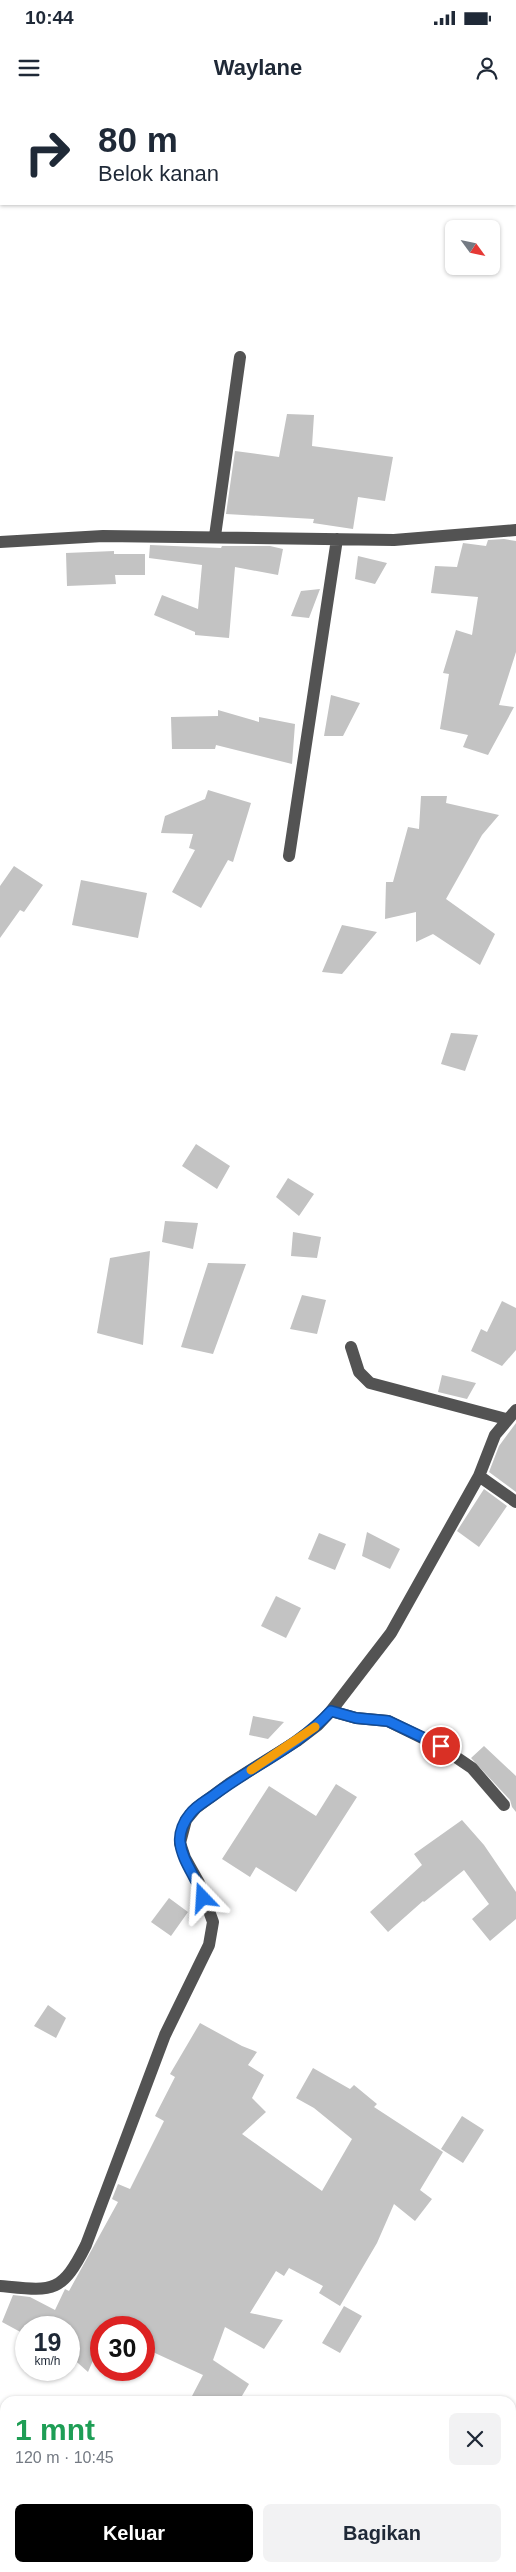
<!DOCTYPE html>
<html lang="id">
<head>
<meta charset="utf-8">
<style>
	body { margin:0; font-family:Helvetica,sans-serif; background:#f2f2f3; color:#1f2937; height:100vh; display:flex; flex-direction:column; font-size:19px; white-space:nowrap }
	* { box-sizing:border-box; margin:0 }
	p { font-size:16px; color:#747a83 }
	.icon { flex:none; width:28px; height:28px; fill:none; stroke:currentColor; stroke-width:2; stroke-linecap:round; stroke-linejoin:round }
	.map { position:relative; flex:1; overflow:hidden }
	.side { position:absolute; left:0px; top:2296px; width:516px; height:176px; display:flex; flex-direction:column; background:#fff; border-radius:15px 15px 0 0; box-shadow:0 1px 4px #0004 }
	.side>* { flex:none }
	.banner { position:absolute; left:0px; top:0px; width:516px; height:105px; box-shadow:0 1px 4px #0004; background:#fff; color:#1f2937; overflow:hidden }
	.needle { width:32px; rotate:123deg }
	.buttons { position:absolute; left:445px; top:120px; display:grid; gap:10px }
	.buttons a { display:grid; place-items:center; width:55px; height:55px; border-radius:8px; background:#fff; box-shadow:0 1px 4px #0004; font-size:25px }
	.speed { position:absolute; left:15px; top:2216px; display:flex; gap:10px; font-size:25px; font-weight:700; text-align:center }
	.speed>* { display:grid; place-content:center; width:65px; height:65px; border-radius:50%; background:#fff; box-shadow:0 1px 4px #0004; line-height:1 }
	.speed small { font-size:12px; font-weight:400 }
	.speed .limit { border:8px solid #d22; background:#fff; color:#111 }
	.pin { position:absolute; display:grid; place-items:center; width:42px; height:42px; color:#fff; margin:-21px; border:2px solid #fff; border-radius:50%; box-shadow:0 1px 5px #0007 }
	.me { position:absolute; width:55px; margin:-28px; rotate:340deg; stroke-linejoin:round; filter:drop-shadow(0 0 4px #0008) }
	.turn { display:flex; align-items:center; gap:18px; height:105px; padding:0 15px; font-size:22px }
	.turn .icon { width:65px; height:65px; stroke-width:2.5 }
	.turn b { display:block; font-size:35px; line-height:42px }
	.round { display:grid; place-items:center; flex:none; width:52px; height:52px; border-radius:8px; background:#f2f2f3 }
	.head { display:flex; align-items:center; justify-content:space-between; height:85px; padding:0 15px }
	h1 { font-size:30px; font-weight:700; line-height:38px; color:#1e9e55 }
	.button { display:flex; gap:10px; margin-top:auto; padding:10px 15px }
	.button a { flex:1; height:58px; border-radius:8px; background:#000; color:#fff; font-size:20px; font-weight:700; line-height:58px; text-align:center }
	.button a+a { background:#f2f2f3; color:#1f2937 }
	.status { display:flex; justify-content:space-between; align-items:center; height:35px; padding:0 25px; background:#fff; direction:ltr }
	.status svg { height:14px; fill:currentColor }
	header { display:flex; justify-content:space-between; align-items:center; height:65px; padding:0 15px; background:#fff; font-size:22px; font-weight:700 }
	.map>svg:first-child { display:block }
</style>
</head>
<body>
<div class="status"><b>10:44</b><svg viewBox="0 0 49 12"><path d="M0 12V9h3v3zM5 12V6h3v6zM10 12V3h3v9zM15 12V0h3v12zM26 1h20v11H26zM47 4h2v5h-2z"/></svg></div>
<header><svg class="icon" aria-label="menu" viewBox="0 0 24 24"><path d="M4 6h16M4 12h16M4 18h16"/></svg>Waylane<svg class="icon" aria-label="person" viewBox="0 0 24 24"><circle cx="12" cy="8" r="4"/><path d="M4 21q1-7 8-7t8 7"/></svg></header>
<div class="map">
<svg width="516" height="2472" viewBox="0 0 516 2472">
	<rect width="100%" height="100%" fill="#fff"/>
	<!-- building -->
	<path fill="#c3c3c3" d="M287,314l27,1 -2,31 81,11 -8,44 -27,-4 -5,32 -40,-6 1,-4 -88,-5 9,-63 44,6z
		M504,439l12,2v111l-17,53 15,2 -26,48 -25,-8 5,-12 -28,-6 9,-55 -6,-1 13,-43 16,5 6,-38 -47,-4 4,-27 22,1 6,-24 23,3 2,-6z
		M150,445l71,3 1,-2h48l13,3 -5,26 -43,-8 -6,71 -34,-3v-3l-41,-17 8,-20 36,14 4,-44 -53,-7z
		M114,451v3h31v21h-30l1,9 -49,2 -1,-33z
		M358,456l29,7 -12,21 -20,-5z
		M320,489l-11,29 -18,-2 10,-25z
		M331,595l29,8 -17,33h-19z
		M218,610l41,12v-5l36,7 -3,40 -76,-19 -1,4h-43l-1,-32 47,-1z
		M208,690l43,13 -18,59 -5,-2 -27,48 -29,-16 23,-42 -6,-2 4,-14 -32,-1 4,-17 40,-17z
		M421,696h26l-1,7 53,12 -17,20 -36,64 49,35 -15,31 -47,-31 -17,8v-30l-31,7 1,-37h7l15,-55 11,2z
		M14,766l29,19 -19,27 -4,-2 -20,28v-52z
		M81,780l66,13 -9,45 -66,-13z
		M342,825l35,7 -35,42 -20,-2z
		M451,933l27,2 -13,36 -24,-7z
		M196,1044l34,22 -13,23 -35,-23z
		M288,1078l26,16 -15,22 -23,-19z
		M165,1121l33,2 -5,26 -31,-7z
		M293,1132l28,5 -4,21 -26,-2z
		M150,1151l-7,94 -46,-12 13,-75z
		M208,1163l38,1 -33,90 -32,-7z
		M302,1195l24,5 -9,34 -27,-5z
		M502,1201l14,7v42l-14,16 -31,-15 10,-22 6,3z
		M442,1275l34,8 -9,16 -29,-7z
		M516,1323v69l-27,-20 10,-26z
		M484,1389l23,17 -28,41 -22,-16z
		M367,1432l33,17 -10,20 -28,-13z
		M319,1433l27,11 -11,26 -27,-11z
		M276,1496l25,12 -15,30 -25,-12z
		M253,1616l31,6 -16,17 -19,-4z
		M484,1646l32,30v36l-4,-5 -2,-7 -39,-42z
		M336,1684l21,13 -61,95 -40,-25 -6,10 -28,-18 47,-73 47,30z
		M462,1720l22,25 32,47v27l-26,22 -18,-22 17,-15 -25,-34 -40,32 -1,-1 -35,31 -18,-20 52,-47 -8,-11z
		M169,1798l19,14 -17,24 -20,-14z
		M48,1905l18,13 -10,20 -22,-12z
		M200,1923l42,23 15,6 -9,13 16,10 -12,23 14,14 -24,22 80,57 30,-52 -38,-31 -18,-10 17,-30 37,21 4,-4 23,19 -3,3 69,45 -23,38 12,9 -17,22 -21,-17 -17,39 -37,63 -21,-13 4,-7 -34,-18 -5,8 -8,-5 -26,42 33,7 -19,29 -39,-22 -12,33 36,24 -10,17h-38l-9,-5 11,-21 -59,-27v-20h-43v14l-13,30 -19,-17v-27h-43v7l-24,-13 11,-27 17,2 25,13 10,-21 4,2 49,-89 -6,-3 6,-15 12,5 34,-68 -9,-5 20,-39 -5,-3z
		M462,2016l22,14 -21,33 -22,-14z
		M344,2206l18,10 -22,37 -18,-10z"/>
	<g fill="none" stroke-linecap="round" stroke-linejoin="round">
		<!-- minor -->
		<path stroke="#535353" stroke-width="12" d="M215,436l25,-179
			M0,442l103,-6 291,4 122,-10
			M289,756l48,-317
			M351,1247l8,25 11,11 136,36
			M479,1376l37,26
			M331,1611l25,7 32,3 53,26 31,21 32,37
			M0,2186c52,5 61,9 86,-41l79,-210 44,-90 4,-23 -14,-39 -14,-25 -5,-15 6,-23 10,-12 34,-25 67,-42 21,-16 13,-14 60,-78 88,-157 16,-41 21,-25"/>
	</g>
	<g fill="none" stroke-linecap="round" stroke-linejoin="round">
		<defs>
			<path id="route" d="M203,1798c-5,-19 -21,-36 -23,-56 -1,-10 4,-21 10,-28 6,-8 16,-13 24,-19 38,-29 84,-48 117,-84l25,7 32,3 53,25"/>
		</defs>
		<!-- route casing -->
		<use href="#route" stroke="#114b97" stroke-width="12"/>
		<!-- route -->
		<use href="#route" stroke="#1a73e8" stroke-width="9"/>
		<!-- slow -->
		<path stroke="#f59e0b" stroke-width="9" d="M251,1670l64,-43"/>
	</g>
</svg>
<div class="buttons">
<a><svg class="needle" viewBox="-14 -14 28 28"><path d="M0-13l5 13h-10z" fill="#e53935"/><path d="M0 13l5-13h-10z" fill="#747a83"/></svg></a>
</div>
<div class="speed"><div>19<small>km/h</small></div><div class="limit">30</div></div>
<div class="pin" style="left:441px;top:1646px;background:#d93025"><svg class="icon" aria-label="arrive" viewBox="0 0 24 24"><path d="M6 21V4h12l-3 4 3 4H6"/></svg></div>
<svg class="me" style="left:203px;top:1798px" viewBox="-20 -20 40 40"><path d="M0-17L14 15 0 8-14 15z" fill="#1a73e8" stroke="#fff" stroke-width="4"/></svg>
<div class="banner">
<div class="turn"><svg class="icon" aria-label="right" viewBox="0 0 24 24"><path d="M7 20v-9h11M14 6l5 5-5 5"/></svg><div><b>80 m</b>Belok kanan</div></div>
</div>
<section class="side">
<div class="head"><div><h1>1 mnt</h1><p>120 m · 10:45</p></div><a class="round"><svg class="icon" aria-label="close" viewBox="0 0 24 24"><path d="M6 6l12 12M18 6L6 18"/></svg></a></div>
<div class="button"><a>Keluar</a><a>Bagikan</a></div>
</section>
</div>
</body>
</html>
